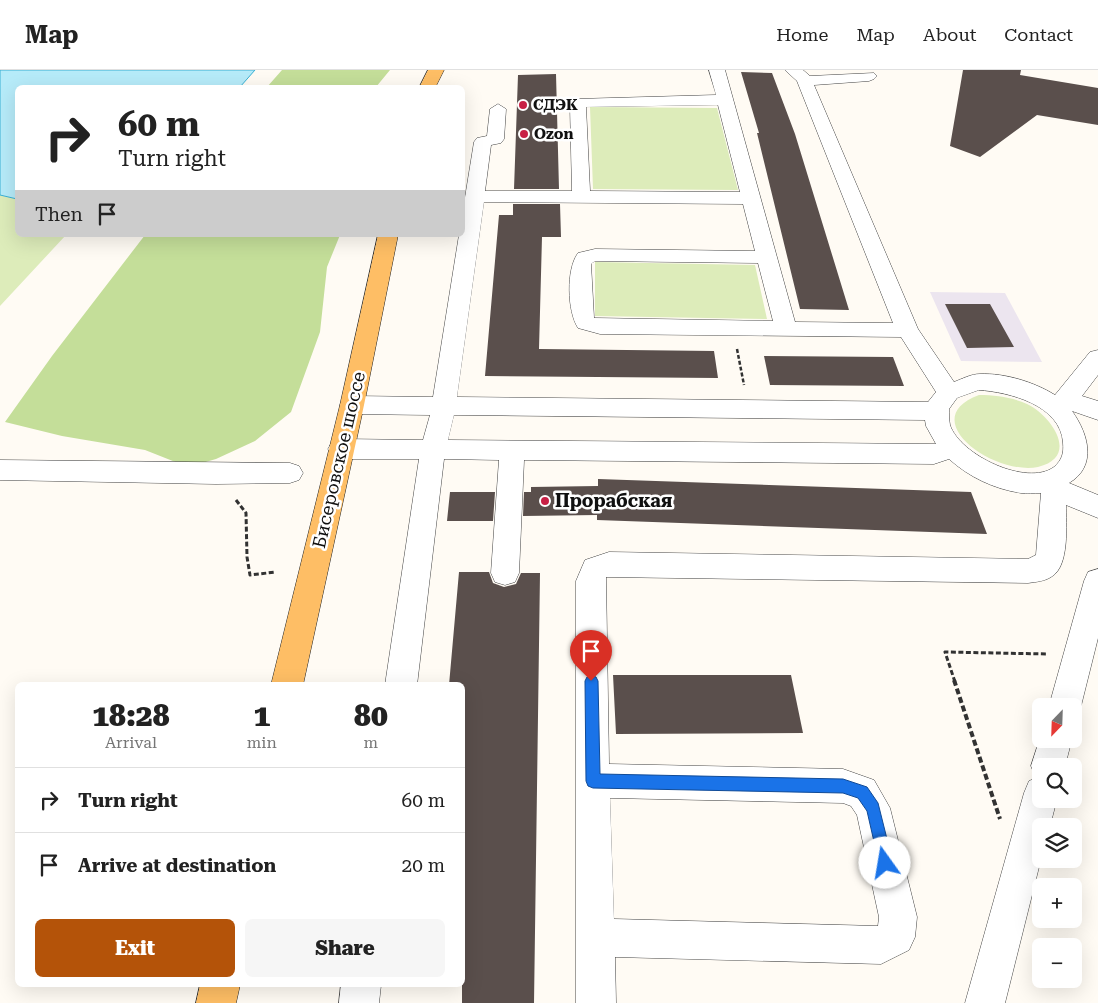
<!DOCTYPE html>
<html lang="en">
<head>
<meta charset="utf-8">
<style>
	body { margin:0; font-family:"Roboto Serif",serif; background:#f6f6f6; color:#222; height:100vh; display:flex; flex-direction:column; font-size:19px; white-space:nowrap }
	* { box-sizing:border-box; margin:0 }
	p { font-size:16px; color:#767676 }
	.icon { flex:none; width:28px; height:28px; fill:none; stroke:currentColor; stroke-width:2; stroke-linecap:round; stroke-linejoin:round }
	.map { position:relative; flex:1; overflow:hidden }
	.panel { position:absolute; left:15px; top:612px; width:450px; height:305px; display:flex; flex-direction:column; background:#fff; border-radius:8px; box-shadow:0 5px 20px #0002 }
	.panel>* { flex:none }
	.guide { position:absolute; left:15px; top:15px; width:450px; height:152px; border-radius:8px; box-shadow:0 5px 20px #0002; background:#fff; color:#222; overflow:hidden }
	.needle { width:32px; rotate:203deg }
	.buttons { position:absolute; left:1032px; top:628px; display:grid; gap:10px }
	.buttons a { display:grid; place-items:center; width:50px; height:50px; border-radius:8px; background:#fff; box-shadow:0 5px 20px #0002; font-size:25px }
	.pin { position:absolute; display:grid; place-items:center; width:42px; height:42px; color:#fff; margin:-51px -21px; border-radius:50% 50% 50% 0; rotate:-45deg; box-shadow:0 0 5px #0007 }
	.pin .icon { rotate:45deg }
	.me { position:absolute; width:55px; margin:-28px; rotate:347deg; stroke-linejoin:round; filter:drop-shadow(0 0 4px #0008) }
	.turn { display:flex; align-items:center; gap:18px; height:105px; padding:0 20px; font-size:22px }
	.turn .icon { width:65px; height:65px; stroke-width:2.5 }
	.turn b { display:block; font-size:35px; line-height:42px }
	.then { display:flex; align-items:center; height:48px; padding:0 20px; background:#0003; gap:10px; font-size:19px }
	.eta { display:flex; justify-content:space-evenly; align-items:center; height:85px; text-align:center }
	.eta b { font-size:30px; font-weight:800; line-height:35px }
	.cta { display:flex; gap:10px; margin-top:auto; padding:10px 20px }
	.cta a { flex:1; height:58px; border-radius:8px; background:#b45309; color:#fff; font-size:20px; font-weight:800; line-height:58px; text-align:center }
	.cta a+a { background:#f6f6f6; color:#222 }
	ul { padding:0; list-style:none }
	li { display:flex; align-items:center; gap:15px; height:65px; padding:0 20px; border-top:1px solid #e0e0e0 }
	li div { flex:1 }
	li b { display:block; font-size:19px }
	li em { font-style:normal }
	header { display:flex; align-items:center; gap:30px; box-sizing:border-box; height:70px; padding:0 25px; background:#fff; border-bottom:1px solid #e0e0e0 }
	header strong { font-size:24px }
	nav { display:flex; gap:28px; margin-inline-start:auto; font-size:18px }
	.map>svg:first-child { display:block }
</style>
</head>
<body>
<header>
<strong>Map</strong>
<nav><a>Home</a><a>Map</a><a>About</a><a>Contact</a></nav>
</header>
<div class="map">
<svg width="1098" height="933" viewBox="0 0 1098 933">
	<rect width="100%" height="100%" fill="#fffbf4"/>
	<!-- industrial -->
	<path fill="#ece5ef" d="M930,222l75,1 37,69 -81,-1z"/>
	<!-- green -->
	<path fill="#ddecba" d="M590,37l127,1 21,82 -145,-1z
		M0,125l17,4 1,36h48l-66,71z
		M595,192l160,3 12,54 -172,-3z
		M979,325c17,0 32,2 48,9 25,12 53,53 11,63 -44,9 -124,-48 -59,-72z"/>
	<!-- forest -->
	<path fill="#c4de99" d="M282,0h108l-14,17h-109z
		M145,165h195l-13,32 -7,65 -29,80 -36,29 -39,18 -28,8 -43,-17 -83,-14 -57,-14 47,-66z"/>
	<!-- water -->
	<path fill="#b6ebf9" stroke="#39b0d4" d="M0,0h255l-15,17 -222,1 -1,111 -17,-4z"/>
	<!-- building -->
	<path fill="#5a4f4c" d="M963,0h58l-1,5 78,13v37l-61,-10 -57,42 -30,-11z
		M741,2l31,1 23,61 54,176 -49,-1 -43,-176h2z
		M556,4l3,115h-45l4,-114z
		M513,134h47l1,33h-19l-3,112 175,2 4,27 -233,-2 14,-161h14z
		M945,234h45l24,43 -47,1z
		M764,286l129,1 11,29 -134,-1z
		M598,409l373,13 16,42 -390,-14v-5l-74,1 1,-24h7v-5l67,-1z
		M450,422h45l-2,29h-46z
		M459,502h30l4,11 11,4 12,-3 5,-11h19l-6,430h-72v-318h-13z
		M613,605h178l12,58 -187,1z"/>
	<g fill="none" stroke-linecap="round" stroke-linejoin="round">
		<defs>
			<path id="minor" d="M709,0h16l70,252 98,1 -96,-242 -12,-11h18l7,6 64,-3 3,3 -3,3 -5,2 -55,4 104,244 36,53c8,-3 17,-8 26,-8 25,-1 54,8 75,21l35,-43 8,-2v25l-16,21 16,5v19l-26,-9c16,22 26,55 -3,72l29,12v23l-32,-13c0,18 4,62 -15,72 -6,4 -15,5 -23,6l-422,-6 3,187 234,5 31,11 16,28 27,109 -2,20 -6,13 -28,14 -266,-7 1,46h-40v-422l9,-21 24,-8 419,7 8,-4 5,-62c-7,0 -14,1 -20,0 -27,-4 -52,-16 -72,-34l-15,5 -410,-4 -5,113 -4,9 -10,3 -10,-3 -4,-9 8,-113 -55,-1 -27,226h-32l34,-226h-78l-9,-3 -4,-7 4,-7 9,-3 82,1 7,-25 -78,-1 -9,-3 -3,-6 3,-6 9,-3 81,1 26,-162h3v-19l12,-74 3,-4 10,-2 3,-27 8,-5 8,5 -2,30 -3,4 -10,2 -6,46h87l-2,-85 6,-7 140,-4zM718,35l22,87 -150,-1 -4,-84zM484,132l259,2 12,47 -160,-2 -17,4c-12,16 -11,58 0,75l22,6 301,3 35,55 -8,10 -471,-5zM595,191l163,2 15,58 -179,-3 -3,-54zM979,320c30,2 82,15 84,53 1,10 -1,17 -9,24 -27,20 -94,-12 -104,-42 -1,-5 -1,-11 -1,-16l8,-11zM454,345l471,5 1,6 10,18 -488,-4zM610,728l233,5 8,3 6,9 22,102 -1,9 -264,-7z
				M0,390l290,3 9,3 4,7 -4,7 -9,3 -74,1 -216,-4z
				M1098,499v69l-17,68 -7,12v-12h-25l35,-125 4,-9z
				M1041,665v4h31l-7,27h-24v33h16l-7,27h-9v33l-36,144h-40l59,-210 5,-12 7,-3 -5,-12z
				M341,915h40l-2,18h-40z"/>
			<path id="major" d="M428,0h16l-9,18h-16z
				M378,165h20l-34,170 -61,280h-32l69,-280z
				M200,915h40l-4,18h-40z"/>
		</defs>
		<!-- minor casing -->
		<use href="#minor" stroke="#434343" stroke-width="1"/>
		<!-- major casing -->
		<use href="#major" stroke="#212121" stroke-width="1"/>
		<!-- path-far2 -->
		<path stroke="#323232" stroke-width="2.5" stroke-dasharray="4 2" stroke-linecap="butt" d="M737,279l7,36"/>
		<!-- path-far1 -->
		<path stroke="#323232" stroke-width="3" stroke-dasharray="5 2.5" stroke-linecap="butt" d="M236,430l10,13 1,44 3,18 26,-3
			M955,612l-10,-30 103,2"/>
		<!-- path -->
		<path stroke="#323232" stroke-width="4" stroke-dasharray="6 3" stroke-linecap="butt" d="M954,610l46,139"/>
		<!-- minor -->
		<use href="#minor" fill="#fff" fill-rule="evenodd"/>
		<!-- major -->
		<use href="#major" fill="#febe65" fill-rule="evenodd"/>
	</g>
	<!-- route -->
	<path fill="#1a73e8" stroke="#114b97" d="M591,605l5,2 2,4 2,93 243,5 24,8 11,16 15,60 -2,5 -6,2 -5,-2 -13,-57 -9,-13 -15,-5 -250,-5 -5,-2 -2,-5 -1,-100 2,-4z"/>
	<!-- markers -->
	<g fill="#c82045" stroke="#fff" stroke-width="2">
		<circle cx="523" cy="35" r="5"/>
		<circle cx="524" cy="64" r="5"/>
		<circle cx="545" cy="431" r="5"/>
	</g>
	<g text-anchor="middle" stroke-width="5" stroke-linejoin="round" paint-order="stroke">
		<!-- far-poi labels -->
		<g font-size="15" font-weight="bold" fill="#101010" stroke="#fff" text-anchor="start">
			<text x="533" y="40">СДЭК</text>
			<text x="534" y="69">Ozon</text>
		</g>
		<!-- street labels -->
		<g font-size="18" fill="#101010" stroke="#fff">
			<text transform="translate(339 390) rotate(-77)" y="6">Бисеровское шоссе</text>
		</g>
		<!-- poi labels -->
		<g font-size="18" font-weight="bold" fill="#101010" stroke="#fff" text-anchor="start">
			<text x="555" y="437">Прорабская</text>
		</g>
	</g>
</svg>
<div class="buttons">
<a><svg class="needle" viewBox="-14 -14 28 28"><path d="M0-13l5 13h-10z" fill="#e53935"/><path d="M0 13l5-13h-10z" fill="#767676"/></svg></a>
<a><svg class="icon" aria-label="search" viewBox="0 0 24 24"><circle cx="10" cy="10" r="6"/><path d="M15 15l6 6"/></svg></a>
<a><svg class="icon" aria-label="layers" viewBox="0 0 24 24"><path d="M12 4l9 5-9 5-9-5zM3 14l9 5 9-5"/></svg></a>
<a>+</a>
<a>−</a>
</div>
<div class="pin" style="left:591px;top:611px;background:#d93025"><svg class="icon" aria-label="arrive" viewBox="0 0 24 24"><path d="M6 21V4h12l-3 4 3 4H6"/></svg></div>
<svg class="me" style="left:885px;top:793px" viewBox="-20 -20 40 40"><circle r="19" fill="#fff"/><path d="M0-13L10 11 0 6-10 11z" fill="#1a73e8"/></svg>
<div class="guide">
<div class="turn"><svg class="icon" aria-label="right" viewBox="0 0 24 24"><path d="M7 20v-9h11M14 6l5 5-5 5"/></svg><div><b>60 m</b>Turn right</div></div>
<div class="then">Then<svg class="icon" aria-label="arrive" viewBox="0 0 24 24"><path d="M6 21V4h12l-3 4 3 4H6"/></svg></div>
</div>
<section class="panel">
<div class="eta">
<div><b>18:28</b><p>Arrival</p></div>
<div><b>1</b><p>min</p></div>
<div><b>80</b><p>m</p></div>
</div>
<ul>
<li><svg class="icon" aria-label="right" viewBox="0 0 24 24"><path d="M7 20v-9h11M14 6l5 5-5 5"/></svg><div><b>Turn right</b></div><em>60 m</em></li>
<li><svg class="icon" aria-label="arrive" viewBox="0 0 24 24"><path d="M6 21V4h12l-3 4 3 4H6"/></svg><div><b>Arrive at destination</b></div><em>20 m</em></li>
</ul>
<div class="cta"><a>Exit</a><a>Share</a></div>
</section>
</div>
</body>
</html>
